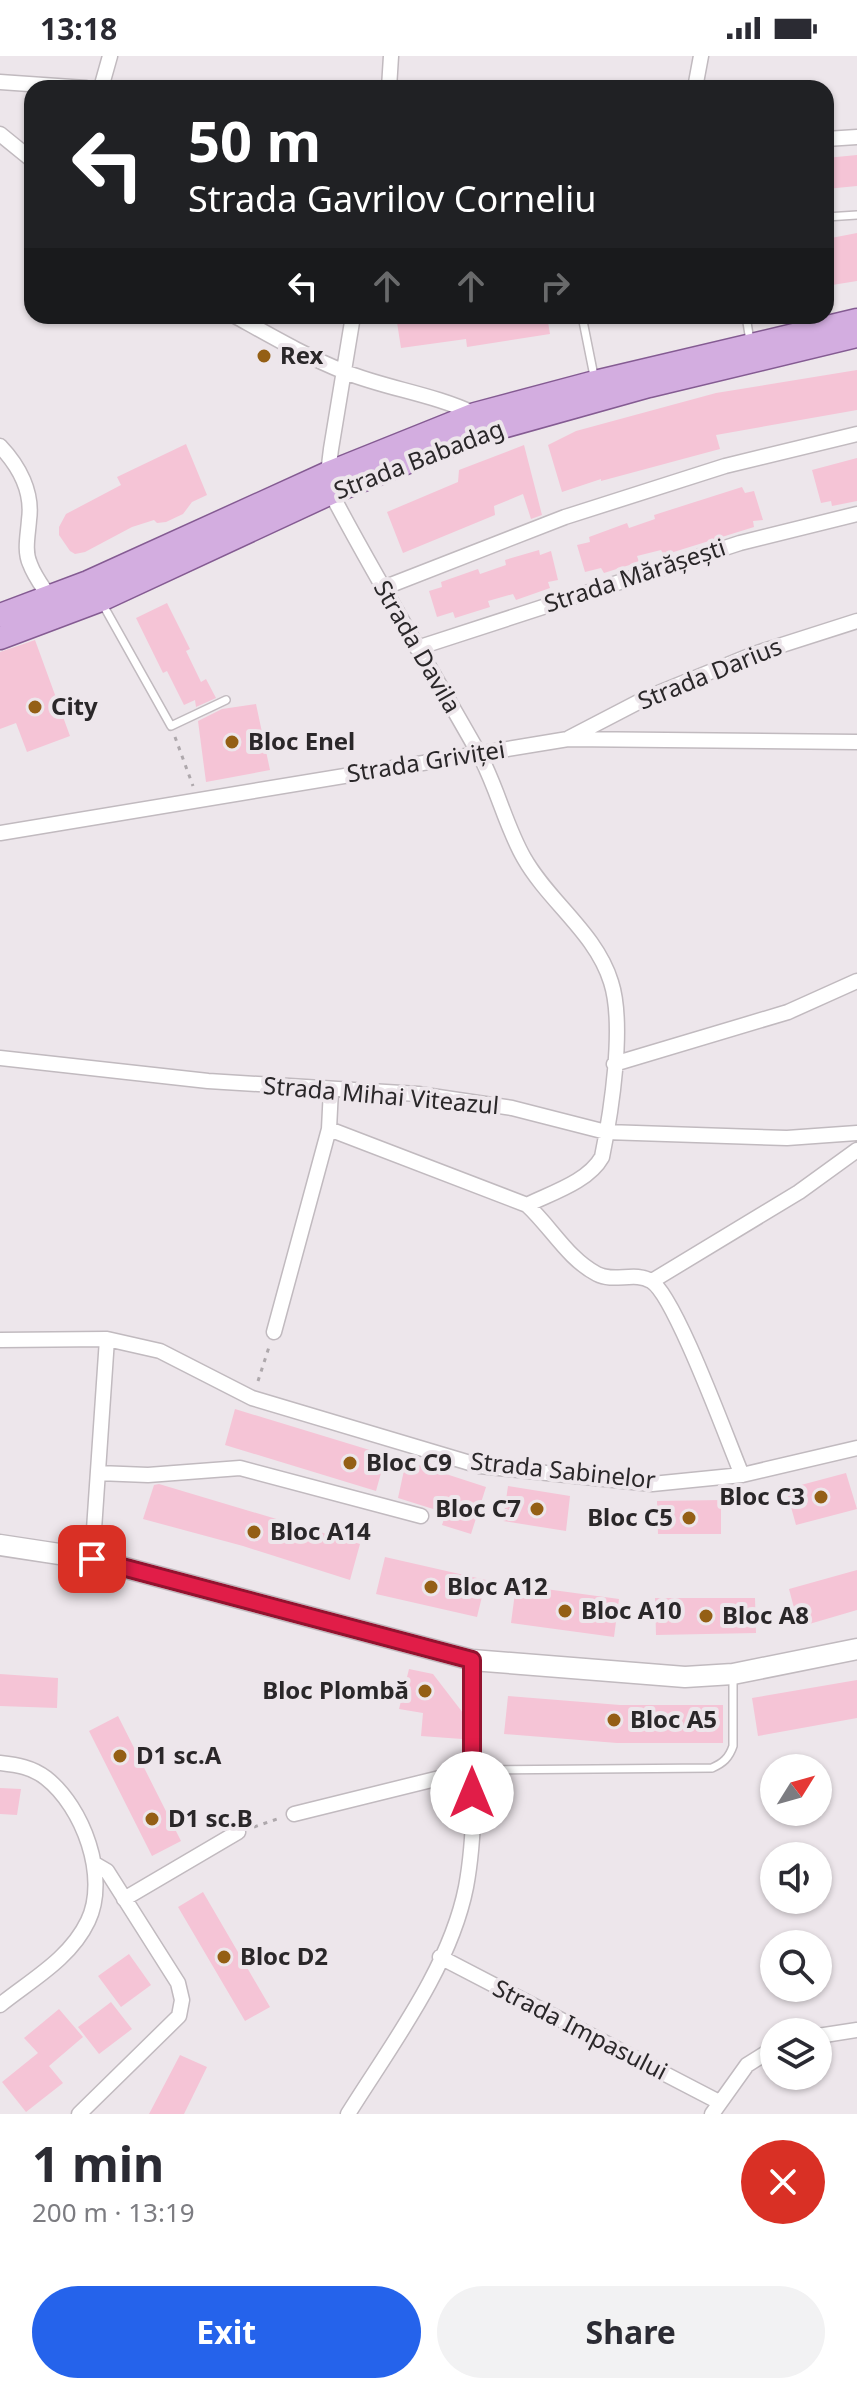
<!DOCTYPE html>
<html lang="en">
<head>
<meta charset="utf-8">
<style>
	body { margin:0; font-family:"Noto Sans",sans-serif; background:#f2f2f3; color:#2b2b33; height:100vh; display:flex; flex-direction:column; font-size:30px; white-space:nowrap }
	* { box-sizing:border-box; margin:0 }
	p { font-size:26px; color:#7c7c81 }
	.icon { flex:none; width:44px; height:44px; fill:none; stroke:currentColor; stroke-width:2; stroke-linecap:round; stroke-linejoin:round }
	.map { position:relative; height:2058px; overflow:hidden }
	.details { display:flex; flex-direction:column; background:#fff; flex:1 }
	.details>* { flex:none }
	.top-card { position:absolute; left:24px; top:24px; width:810px; height:244px; border-radius:24px; box-shadow:0 2px 6px #0004; background:#202124; color:#fff; overflow:hidden }
	.needle { width:52px; rotate:53deg }
	.tools { position:absolute; left:760px; top:1698px; display:grid; gap:16px }
	.tools a { display:grid; place-items:center; width:72px; height:72px; border-radius:50%; background:#fff; box-shadow:0 2px 6px #0004; font-size:40px }
	.pin { position:absolute; display:grid; place-items:center; width:68px; height:68px; color:#fff; margin:-34px; border-radius:16px; box-shadow:0 4px 12px #0006 }
	.me { position:absolute; width:88px; margin:-44px; rotate:0deg; stroke-linejoin:round; filter:drop-shadow(0 0 6px #0008) }
	.turn { display:flex; align-items:center; gap:28px; height:168px; padding:0 32px; font-size:36px }
	.turn .icon { width:104px; height:104px; stroke-width:2.5 }
	.turn b { display:block; font-size:56px; line-height:68px }
	.lanes { display:flex; align-items:center; height:76px; padding:0 32px; background:#0003; justify-content:center; gap:40px; direction:ltr }
	.lanes .off { opacity:.35 }
	.round { display:grid; place-items:center; flex:none; width:84px; height:84px; border-radius:42px; background:#f2f2f3 }
	.summary { display:flex; align-items:center; justify-content:space-between; height:136px; padding:0 32px }
	h1 { font-size:48px; font-weight:700; line-height:60px }
	.button { display:flex; gap:16px; margin-top:auto; padding:16px 32px }
	.button a { flex:1; height:92px; border-radius:48px; background:#2563eb; color:#fff; font-size:32px; font-weight:700; line-height:92px; text-align:center }
	.button a+a { background:#f2f2f3; color:#2b2b33 }
	.status { display:flex; justify-content:space-between; align-items:center; height:56px; padding:0 40px; background:#fff; direction:ltr }
	.status svg { height:22px; fill:currentColor }
	.map>svg:first-child { display:block }
</style>
</head>
<body>
<div class="status"><b>13:18</b><svg viewBox="0 0 49 12"><path d="M0 12V9h3v3zM5 12V6h3v6zM10 12V3h3v9zM15 12V0h3v12zM26 1h20v11H26zM47 4h2v5h-2z"/></svg></div>
<div class="map">
<svg width="857" height="2058" viewBox="0 0 857 2058">
	<rect width="100%" height="100%" fill="#ede6eb"/>
	<!-- building -->
	<path fill="#f5c4d6" d="M857,99v31l-31,3v-31z
		M857,177v48l-31,5v-47z
		M396,260h151l3,18 -83,13 -1,-8 -65,9z
		M857,314v40l-141,25 4,14 -119,32v-2l-39,13 -14,-47 28,-14 140,-38z
		M186,388l21,51 -15,7 -9,12 -17,8 -9,1 -3,-3 -22,7 -47,25 -10,2 -5,-3 -11,-16v-8l7,-13 55,-29 -4,-8z
		M524,389l18,70 -11,4 -8,-25 -29,12 1,9 -92,38 -16,-41 71,-30 1,-12z
		M857,402v43l-25,5 -1,-5 -10,2 -9,-33z
		M742,431l3,6 9,-2 9,29 -10,1 1,6 -90,28 -3,-5 -24,6 2,6 -35,11 -3,-5 -16,4 -8,-27 13,-3 -1,-5 38,-14 2,5 26,-9 -1,-4z
		M539,494l1,5 11,-4 7,29 -10,2 2,6 -34,12 -3,-6 -25,7 2,6 -35,11 -2,-6 -16,5 -8,-26 13,-4 -1,-5 37,-13 2,5 26,-9 -1,-5z
		M167,547l23,46 -4,2 15,31 5,-3 10,19 -20,9 -1,-7 -11,5 -17,-34 -4,2 -27,-55z
		M35,584l35,96 -43,16 -11,-29 -16,6v-77z
		M256,648l14,66 -64,12 -8,-61 24,-12z
		M235,1353l151,46 -10,36 -151,-46z
		M406,1405l80,26 -15,47 -29,-9 4,-12 -48,-15z
		M846,1417l11,36 -61,16 -10,-36z
		M159,1428l201,60 -10,36 -107,-34 -100,-27 11,-34z
		M508,1430l62,10 -4,35 -63,-10z
		M721,1444v34h-63l-1,-33z
		M385,1501l101,23 -9,37 -101,-23z
		M857,1514v40l-58,17 -10,-38z
		M516,1529l103,14 -5,38 -103,-14z
		M655,1542h100l1,35 -100,2z
		M409,1613l24,5 30,39 -1,26 -41,-3 2,-23 -24,-4z
		M0,1618l58,4 -1,30 -57,-2z
		M857,1624v38l-99,18 -6,-38z
		M508,1640l112,9h103v38h-106l-113,-9z
		M118,1660l63,125 -29,15 -63,-125z
		M0,1732l21,1 -4,26 -17,-1z
		M203,1836l67,115 -25,14 -67,-114z
		M129,1898l22,31 -30,22 -23,-31z
		M111,1946l21,27 -33,25 -21,-27z
		M59,1953l24,28 -34,29 14,17 -37,29 -24,-30 36,-29 -14,-15z
		M180,1999l27,12 -23,47h-35z"/>
	<g fill="none" stroke-linecap="round" stroke-linejoin="round">
		<defs>
			<path id="lane" d="M826,161l31,-2
				M582,260l13,65
				M746,260l4,25
				M102,547l69,123 55,-26
				M474,1714l238,-2c11,-5 17,-10 21,-22v-69"/>
			<path id="street" d="M0,26l86,6
				M101,32l9,-32
				M389,32l2,-32
				M695,32l6,-32
				M0,78l32,26
				M826,83l31,-2
				M235,260c36,20 72,41 110,56 43,17 88,22 130,42
				M353,260l-22,133 -3,24 3,20c46,88 98,172 147,259 19,34 27,73 46,106 25,44 72,75 87,124 14,43 0,131 -9,175 -14,25 -51,36 -75,48
				M0,390c19,20 33,46 29,74 -1,15 -5,31 1,44 5,14 16,27 23,39
				M383,532l182,-71 160,-51 132,-32
				M417,592l323,-105 117,-29
				M569,682l77,-40 108,-44 103,-33
				M0,777l568,-94 289,3
				M0,1002l208,23 210,13 94,14 94,24 181,6 70,-5
				M614,1008l174,-52 69,-31
				M329,1073l198,76c24,22 41,54 70,69 17,9 38,-3 54,7 24,14 77,161 91,194
				M652,1225l147,-89 58,-42
				M274,1276l55,-203 2,-40
				M0,1284l107,-1 53,12 92,47 228,68 172,18 90,-9 115,-27
				M98,1417l50,2 92,-7 181,48
				M92,1503l15,-220
				M0,1707c17,2 32,4 46,15 37,29 63,99 42,143 -18,38 -57,59 -88,84
				M294,1758l178,-44
				M124,1843l114,-67
				M440,1901l279,145
				M818,1980l39,-6
				M79,2058l100,-98 3,-16 -4,-17 -71,-112 -12,-7
				M348,2058c43,-69 102,-146 118,-227 13,-69 6,-156 6,-227
				M712,2058l35,-49 27,-17"/>
			<path id="secondary" d="M0,1489l92,14 380,101 213,17 48,-3 124,-25"/>
			<path id="primary" d="M0,559l88,-33 240,-109 147,-59 120,-32 262,-62
				M0,582l101,-38 230,-107 150,-60 168,-47 208,-50"/>
		</defs>
		<!-- lane casing -->
		<use href="#lane" stroke="#c1babf" stroke-width="10"/>
		<!-- street casing -->
		<use href="#street" stroke="#c1babf" stroke-width="17"/>
		<!-- secondary casing -->
		<use href="#secondary" stroke="#c1babf" stroke-width="23"/>
		<!-- primary casing -->
		<use href="#primary" stroke="#845b92" stroke-width="25"/>
		<!-- path -->
		<path stroke="#aea8ac" stroke-width="3" stroke-dasharray="4 6" stroke-linecap="butt" d="M175,681l18,49
			M258,1325l11,-34
			M254,1771l26,-9"/>
		<!-- lane -->
		<use href="#lane" stroke="#fff" stroke-width="7"/>
		<!-- street -->
		<use href="#street" stroke="#fff" stroke-width="14"/>
		<!-- secondary -->
		<use href="#secondary" stroke="#fff" stroke-width="20"/>
		<!-- primary -->
		<use href="#primary" stroke="#d3ade0" stroke-width="22"/>
	</g>
	<g fill="none" stroke-linecap="round" stroke-linejoin="round">
		<defs>
			<path id="route" d="M92,1503l380,101v133"/>
		</defs>
		<!-- route casing -->
		<use href="#route" stroke="#92132f" stroke-width="20"/>
		<!-- route -->
		<use href="#route" stroke="#e11d48" stroke-width="14"/>
	</g>
	<!-- markers -->
	<g fill="#945f15" stroke="#ede6eb" stroke-width="3">
		<circle cx="264" cy="300" r="8"/>
		<circle cx="35" cy="651" r="8"/>
		<circle cx="232" cy="686" r="8"/>
		<circle cx="350" cy="1407" r="8"/>
		<circle cx="821" cy="1441" r="8"/>
		<circle cx="537" cy="1453" r="8"/>
		<circle cx="689" cy="1462" r="8"/>
		<circle cx="254" cy="1476" r="8"/>
		<circle cx="431" cy="1531" r="8"/>
		<circle cx="565" cy="1555" r="8"/>
		<circle cx="706" cy="1560" r="8"/>
		<circle cx="425" cy="1635" r="8"/>
		<circle cx="614" cy="1664" r="8"/>
		<circle cx="120" cy="1700" r="8"/>
		<circle cx="152" cy="1763" r="8"/>
		<circle cx="224" cy="1901" r="8"/>
	</g>
	<g text-anchor="middle" stroke-width="8" stroke-linejoin="round" paint-order="stroke">
		<!-- poi labels -->
		<g font-size="24" font-weight="bold" fill="#2a2729" stroke="#ede6eb" text-anchor="start">
			<text x="280" y="308">Rex</text>
			<text x="51" y="659">City</text>
			<text x="248" y="694">Bloc Enel</text>
			<text x="366" y="1415">Bloc C9</text>
			<text x="805" y="1449" text-anchor="end">Bloc C3</text>
			<text x="521" y="1461" text-anchor="end">Bloc C7</text>
			<text x="673" y="1470" text-anchor="end">Bloc C5</text>
			<text x="270" y="1484">Bloc A14</text>
			<text x="447" y="1539">Bloc A12</text>
			<text x="581" y="1563">Bloc A10</text>
			<text x="722" y="1568">Bloc A8</text>
			<text x="409" y="1643" text-anchor="end">Bloc Plombă</text>
			<text x="630" y="1672">Bloc A5</text>
			<text x="136" y="1708">D1 sc.A</text>
			<text x="168" y="1771">D1 sc.B</text>
			<text x="240" y="1909">Bloc D2</text>
		</g>
		<!-- street labels -->
		<g font-size="24" fill="#2a2729" stroke="#ede6eb">
			<text transform="translate(419 404) rotate(-21)" y="8">Strada Babadag</text>
			<text transform="translate(635 520) rotate(-18)" y="8">Strada Mărășești</text>
			<text transform="translate(417 591) rotate(60)" y="8">Strada Davila</text>
			<text transform="translate(710 618) rotate(-22)" y="8">Strada Darius</text>
			<text transform="translate(426 706) rotate(-9)" y="8">Strada Griviței</text>
			<text transform="translate(381 1040) rotate(5)" y="8">Strada Mihai Viteazul</text>
			<text transform="translate(563 1415) rotate(6)" y="8">Strada Sabinelor</text>
			<text transform="translate(580 1974) rotate(27)" y="8">Strada Impasului</text>
		</g>
	</g>
</svg>
<div class="tools">
<a><svg class="needle" viewBox="-14 -14 28 28"><path d="M0-13l5 13h-10z" fill="#e53935"/><path d="M0 13l5-13h-10z" fill="#7c7c81"/></svg></a>
<a><svg class="icon" aria-label="sound" viewBox="0 0 24 24"><path d="M4 9h4l5-4v14l-5-4H4zM17 9q2 3 0 6"/></svg></a>
<a><svg class="icon" aria-label="search" viewBox="0 0 24 24"><circle cx="10" cy="10" r="6"/><path d="M15 15l6 6"/></svg></a>
<a><svg class="icon" aria-label="layers" viewBox="0 0 24 24"><path d="M12 4l9 5-9 5-9-5zM3 14l9 5 9-5"/></svg></a>
</div>
<div class="pin" style="left:92px;top:1503px;background:#d93025"><svg class="icon" aria-label="arrive" viewBox="0 0 24 24"><path d="M6 21V4h12l-3 4 3 4H6"/></svg></div>
<svg class="me" style="left:472px;top:1737px" viewBox="-20 -20 40 40"><circle r="19" fill="#fff"/><path d="M0-13L10 11 0 6-10 11z" fill="#e11d48"/></svg>
<div class="top-card">
<div class="turn"><svg class="icon" aria-label="left" viewBox="0 0 24 24"><path d="M17 20v-9H6M10 6l-5 5 5 5"/></svg><div><b>50 m</b>Strada Gavrilov Corneliu</div></div>
<div class="lanes"><svg class="icon" aria-label="left" viewBox="0 0 24 24"><path d="M17 20v-9H6M10 6l-5 5 5 5"/></svg><svg class="icon off" aria-label="ahead" viewBox="0 0 24 24"><path d="M12 20V5M6 11l6-6 6 6"/></svg><svg class="icon off" aria-label="ahead" viewBox="0 0 24 24"><path d="M12 20V5M6 11l6-6 6 6"/></svg><svg class="icon off" aria-label="right" viewBox="0 0 24 24"><path d="M7 20v-9h11M14 6l5 5-5 5"/></svg></div>
</div>
</div>
<section class="details">
<div class="summary"><div><h1>1 min</h1><p>200 m · 13:19</p></div><a class="round" style="background:#d93025;color:#fff"><svg class="icon" aria-label="close" viewBox="0 0 24 24"><path d="M6 6l12 12M18 6L6 18"/></svg></a></div>
<div class="button"><a>Exit</a><a>Share</a></div>
</section>
</body>
</html>
